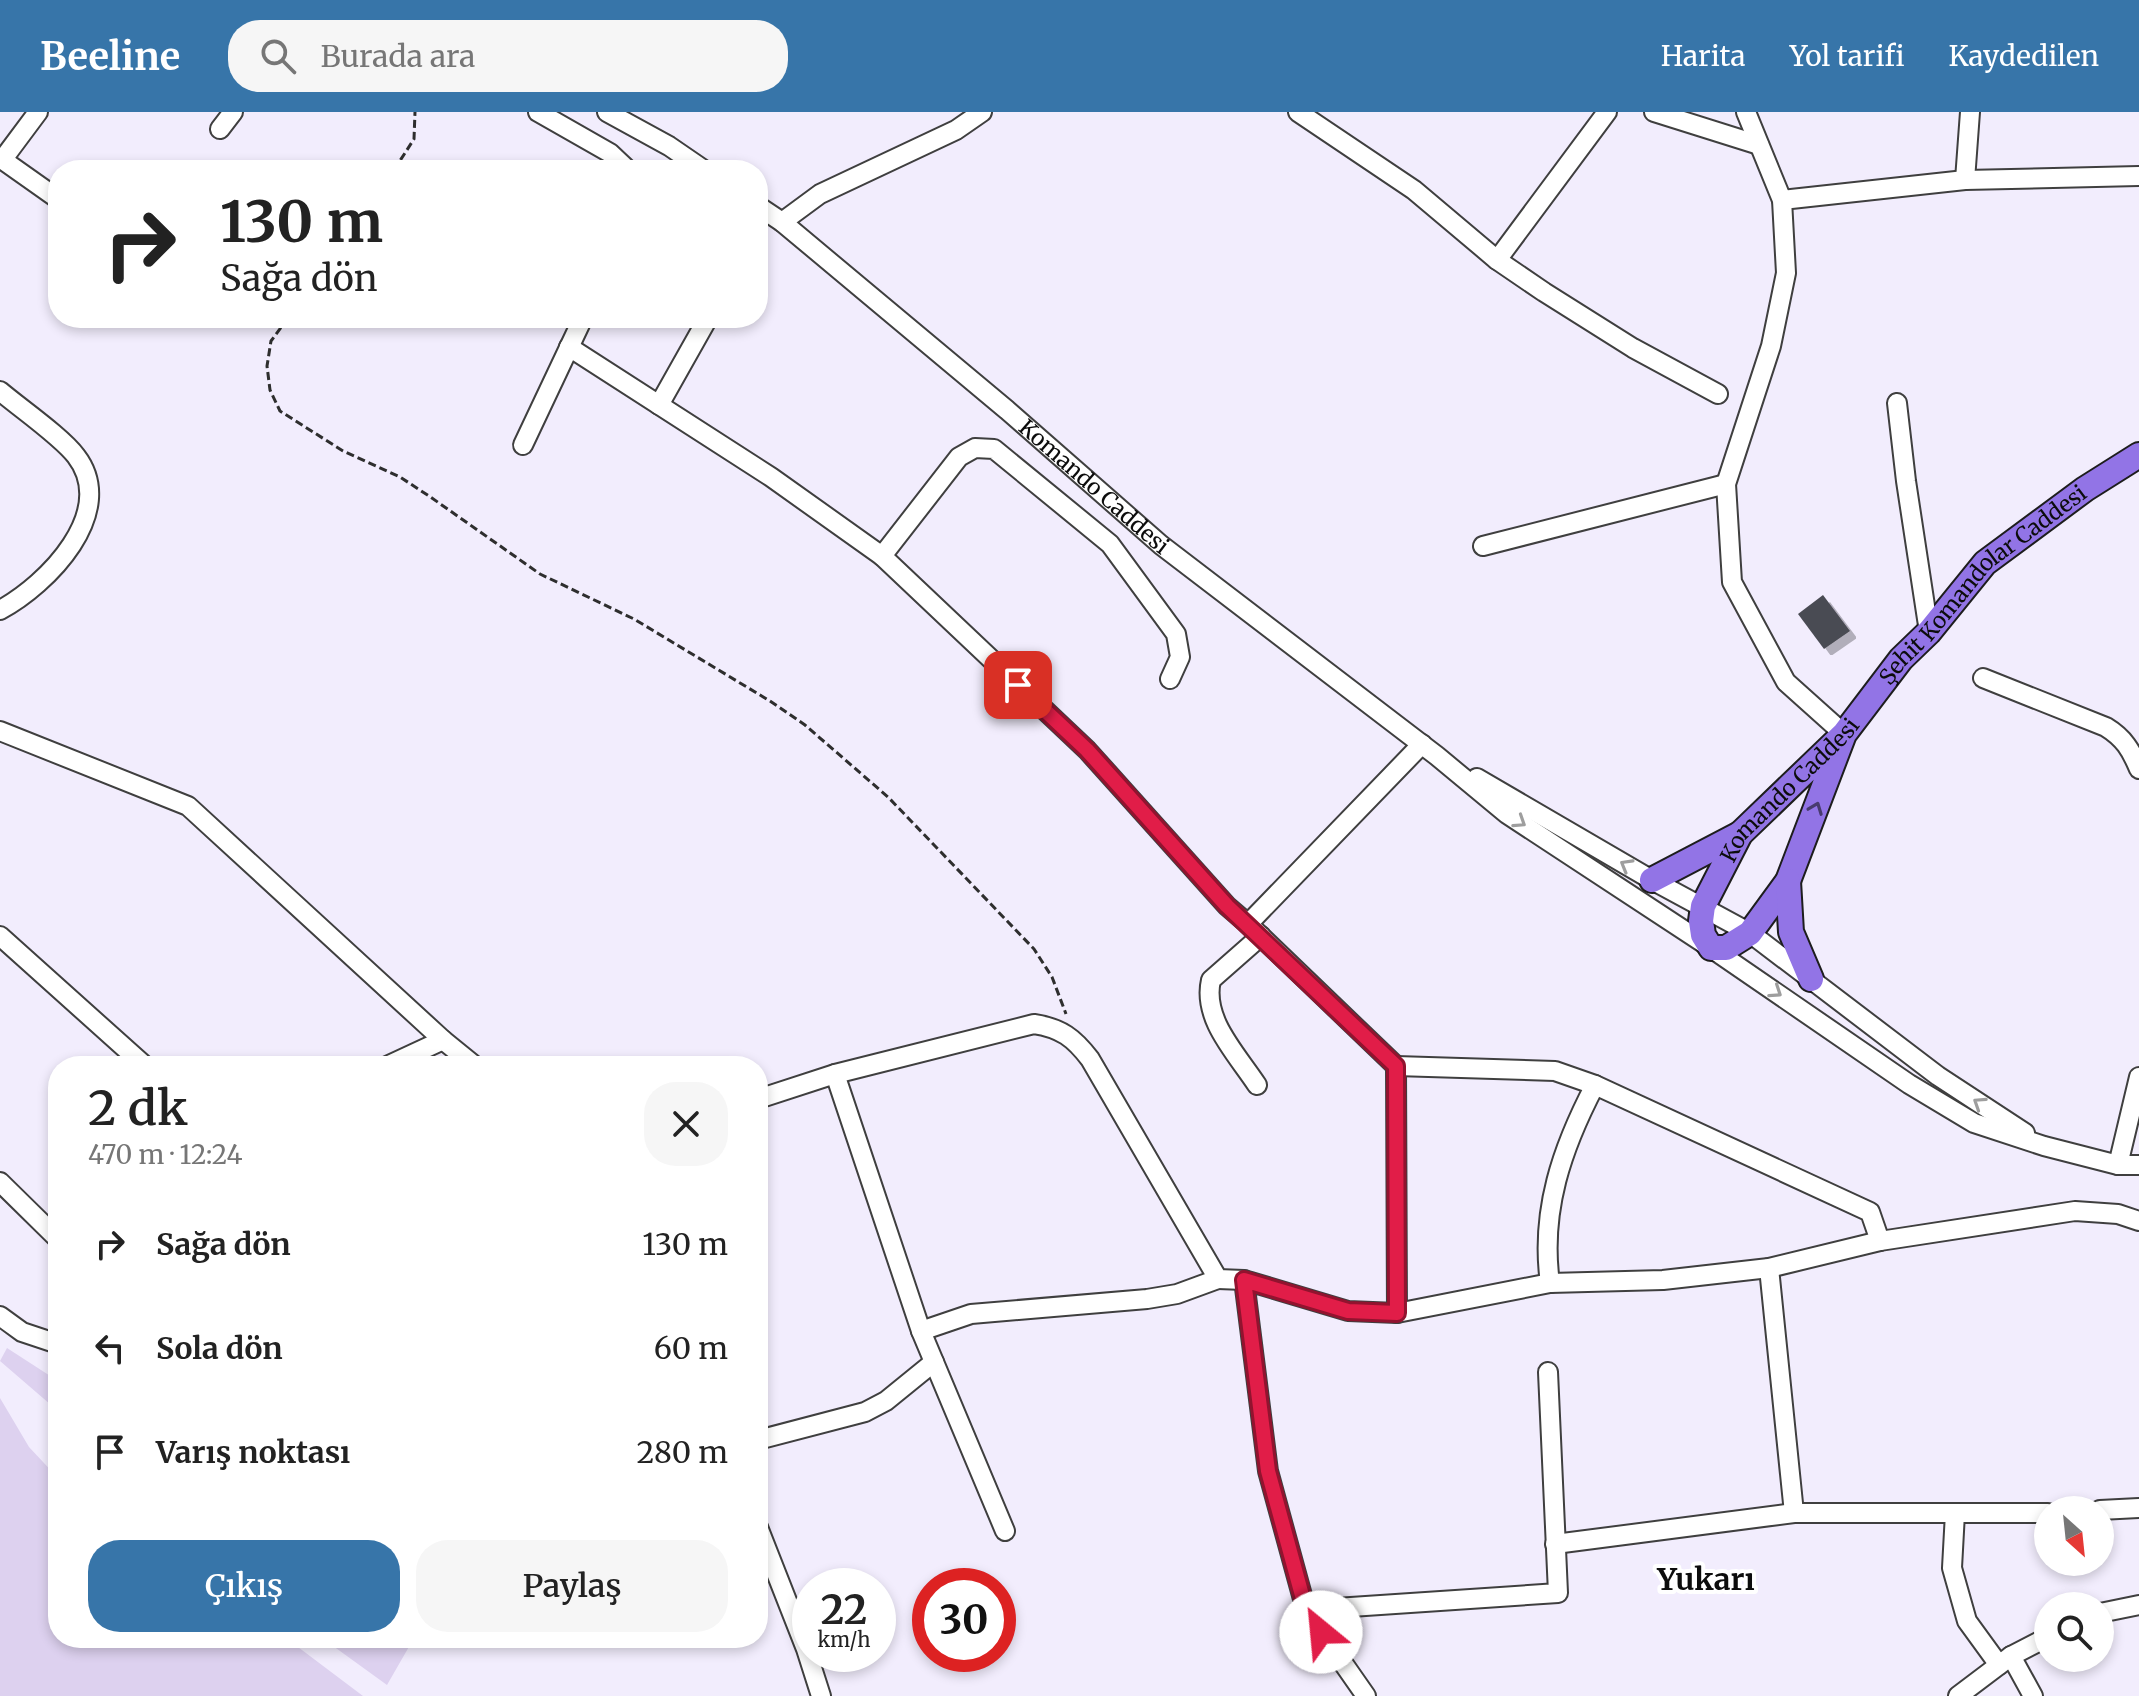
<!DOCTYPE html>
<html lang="tr">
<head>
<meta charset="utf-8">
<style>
	body { margin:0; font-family:Merriweather,serif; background:#f6f6f6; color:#222; height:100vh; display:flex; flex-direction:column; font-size:30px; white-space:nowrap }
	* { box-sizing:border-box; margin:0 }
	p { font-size:26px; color:#767676 }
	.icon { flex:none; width:44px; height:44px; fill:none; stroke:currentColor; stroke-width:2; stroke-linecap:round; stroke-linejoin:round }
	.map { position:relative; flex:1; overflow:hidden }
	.panel { position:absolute; left:48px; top:944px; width:720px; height:592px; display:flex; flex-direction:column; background:#fff; border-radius:32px; box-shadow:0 4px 12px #0003 }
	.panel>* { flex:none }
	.hud { position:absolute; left:48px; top:48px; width:720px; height:168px; border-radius:32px; box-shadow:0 4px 12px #0003; background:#fff; color:#222; overflow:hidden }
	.needle { width:52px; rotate:153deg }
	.tools { position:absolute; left:2034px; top:1384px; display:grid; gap:16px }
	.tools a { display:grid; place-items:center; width:80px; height:80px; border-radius:50%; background:#fff; box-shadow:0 4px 12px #0003; font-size:40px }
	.speed { position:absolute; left:792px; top:1456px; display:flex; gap:16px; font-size:40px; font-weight:700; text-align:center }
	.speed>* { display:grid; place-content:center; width:104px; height:104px; border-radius:50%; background:#fff; box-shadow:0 4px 12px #0003; line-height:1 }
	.speed small { font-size:20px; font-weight:400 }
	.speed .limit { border:12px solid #d22; background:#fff; color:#111 }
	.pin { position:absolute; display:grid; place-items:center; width:68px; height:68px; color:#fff; margin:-34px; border-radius:16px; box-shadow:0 4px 12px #0006 }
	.me { position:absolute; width:88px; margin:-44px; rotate:332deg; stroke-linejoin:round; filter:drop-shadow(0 0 6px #0008) }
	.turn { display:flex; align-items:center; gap:28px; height:168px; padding:0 40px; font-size:36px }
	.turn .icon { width:104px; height:104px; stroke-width:2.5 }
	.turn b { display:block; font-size:56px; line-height:68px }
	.round { display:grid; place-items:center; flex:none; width:84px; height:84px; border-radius:32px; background:#f6f6f6 }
	.summary { display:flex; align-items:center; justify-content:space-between; height:136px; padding:0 40px }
	h1 { font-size:48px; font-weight:600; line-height:60px }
	.action { display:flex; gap:16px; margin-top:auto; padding:16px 40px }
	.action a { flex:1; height:92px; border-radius:32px; background:#3775a9; color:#fff; font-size:32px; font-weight:600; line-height:92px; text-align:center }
	.action a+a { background:#f6f6f6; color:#222 }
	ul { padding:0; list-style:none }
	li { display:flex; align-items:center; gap:24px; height:104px; padding:0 40px }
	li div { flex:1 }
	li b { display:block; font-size:30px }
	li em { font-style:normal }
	header { display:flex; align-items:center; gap:48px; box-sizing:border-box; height:112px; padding:0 40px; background:#3775a9; color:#fff }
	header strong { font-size:38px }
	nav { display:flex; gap:44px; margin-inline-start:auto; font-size:28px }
	.search { width:560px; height:72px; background:#f6f6f6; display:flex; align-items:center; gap:20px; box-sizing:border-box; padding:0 28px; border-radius:32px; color:#767676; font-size:30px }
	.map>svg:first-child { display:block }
</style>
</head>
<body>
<header>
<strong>Beeline</strong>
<div class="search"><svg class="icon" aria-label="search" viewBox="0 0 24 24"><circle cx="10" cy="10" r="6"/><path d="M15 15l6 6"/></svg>Burada ara</div>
<nav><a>Harita</a><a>Yol tarifi</a><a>Kaydedilen</a></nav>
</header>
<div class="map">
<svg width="2139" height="1584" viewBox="0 0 2139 1584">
	<defs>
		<filter id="shadow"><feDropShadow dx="7" dy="7" stdDeviation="0" flood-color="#0004"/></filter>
	</defs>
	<rect width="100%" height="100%" fill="#f2edfd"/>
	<!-- farmland -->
	<path fill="#ddd1ef" d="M7,1236l51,33v30l-58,-50z
		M0,1286l29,49 29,31v160h228l77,58h-363z
		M322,1526h92l-27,47z"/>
	<!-- building -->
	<path fill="#4a4b53" filter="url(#shadow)" d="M1823,483l27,36 -26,18 -26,-35z"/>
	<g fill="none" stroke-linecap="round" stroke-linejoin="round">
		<defs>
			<g id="minor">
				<path d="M538,0l72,41 18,17"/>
				<path d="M607,0l62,34 35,24"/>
				<path d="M1298,0l116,78 83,70 47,32 89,56 85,46"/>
				<path d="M1654,0l105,33"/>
				<path d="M1746,0l36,88 4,73 -15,73 -45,138 6,98 54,100 58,52"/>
				<path d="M220,17l13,-17"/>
				<path d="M0,46l58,41"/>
				<path d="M3,47l35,-47"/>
				<path d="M1965,68l5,-68"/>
				<path d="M1782,88l183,-20 174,-4"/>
				<path id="s1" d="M758,94l24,16 225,188 154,135 276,211 70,58 204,134 198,136 65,39 70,23 74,19h21"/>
				<path d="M782,110l38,-28 136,-64 26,-18"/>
				<path d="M1497,148l110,-148"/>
				<path d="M569,235l202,130 111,79"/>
				<path d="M0,279c20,17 62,46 76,65 43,56 -29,129 -76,154"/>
				<path d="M1897,291l9,78 23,151"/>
				<path d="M659,293l49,-87"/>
				<path d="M523,333l60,-127"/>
				<path d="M1483,434l243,-62"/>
				<path d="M1983,566l123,49c18,11 25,23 33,42"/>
				<path d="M1170,567l10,-22 -4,-23 -66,-90 -116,-95 -19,-1 -16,9 -77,99 205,194 140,156 21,18"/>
				<path d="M0,619l188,75 255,234 32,26"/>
				<path d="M1477,666l175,102 98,53 188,143 87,57"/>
				<path d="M0,824l145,130"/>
				<path d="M387,954l56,-26"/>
				<path d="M1396,954l159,5 40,14 275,127 10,29"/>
				<path d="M1257,973c-21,-32 -55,-66 -46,-105l50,-44"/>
				<path d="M758,987l77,-25"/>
				<path d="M2118,1053l21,-88"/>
				<path d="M0,1070l58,57"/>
				<path d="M1769,1156l25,245"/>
				<path d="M1550,1171c-10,-72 12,-135 45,-198"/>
				<path d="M1397,1201l-1,-247 -148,-142 174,-180"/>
				<path d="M0,1204l22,16 36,12"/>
				<path d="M921,1219l50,-17 176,-15 30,-5 41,-15"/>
				<path d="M758,1328l107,-28 21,-11 48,-39"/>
				<path d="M2100,1398l39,-2"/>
				<path d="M1955,1401l-3,55 15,53 32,44"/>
				<path d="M758,1415l48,122 15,47"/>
				<path d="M1005,1419l-84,-200 -86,-257 199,-50c27,4 40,14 56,35l128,220 26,1"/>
				<path d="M1555,1432l239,-31h254"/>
				<path d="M1306,1498l-38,-139 -24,-191 104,31 49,2 153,-30 113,-3 106,-12 111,-27 195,-30 43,3 21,7"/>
				<path d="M2100,1501l39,-8"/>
				<path d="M2011,1544l22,40"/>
				<path d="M1366,1584l-60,-86 252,-17 -10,-221"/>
				<path d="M1958,1584l53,-40 37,-19"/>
			</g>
			<g id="major">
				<path id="s2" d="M1844,622l-56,147 -38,52 -24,15h-15l-8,-13 -2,-14 2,-15 37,-72 104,-100 57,-75 28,-27 56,-69 100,-74 54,-34"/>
				<path d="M1652,768l88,-46"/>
				<path d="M1788,769l3,51 20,47"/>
			</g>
		</defs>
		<!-- minor casing -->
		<use href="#minor" stroke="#3f3f3f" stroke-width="22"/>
		<!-- major casing -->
		<use href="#major" stroke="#1d1d1d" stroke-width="28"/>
		<!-- path -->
		<path stroke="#2e2e2e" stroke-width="3" stroke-dasharray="8 4" stroke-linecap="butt" d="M394,58l20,-31 1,-27
			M288,206l-17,23 -4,25 3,24 10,21 63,40 57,26 29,19 111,78 94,45 136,82 35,24 83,72 146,152 18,28 14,37"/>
		<!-- minor -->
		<use href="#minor" stroke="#fff" stroke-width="18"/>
		<!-- major -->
		<use href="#major" stroke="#9274e6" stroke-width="24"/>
	</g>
	<!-- one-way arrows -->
	<defs><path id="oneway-chevron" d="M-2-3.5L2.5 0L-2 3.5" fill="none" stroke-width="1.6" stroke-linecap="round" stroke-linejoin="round" transform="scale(2)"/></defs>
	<use stroke="#483b6e" href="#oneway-chevron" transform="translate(1816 696) rotate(-69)"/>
	<g stroke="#9e9e9e">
		<use href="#oneway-chevron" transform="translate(1520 710) rotate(33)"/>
		<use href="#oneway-chevron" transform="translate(1626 753) rotate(-150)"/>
		<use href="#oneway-chevron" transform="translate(1776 880) rotate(34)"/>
		<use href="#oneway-chevron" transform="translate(1979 991) rotate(-147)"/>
	</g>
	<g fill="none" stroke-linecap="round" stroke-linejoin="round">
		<defs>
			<path id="route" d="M1018,573l69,65 140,156 169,160 1,247 -49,-2 -104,-31 24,191 38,139 15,22"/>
		</defs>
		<!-- route casing -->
		<use href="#route" stroke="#92132f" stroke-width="20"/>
		<!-- route -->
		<use href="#route" stroke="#e11d48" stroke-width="14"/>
	</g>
	<g text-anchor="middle" stroke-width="8" stroke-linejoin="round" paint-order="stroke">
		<!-- street labels -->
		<g font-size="22" fill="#0c0c0c" stroke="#fff">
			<text dy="8" stroke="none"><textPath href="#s1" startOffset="438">Komando Caddesi</textPath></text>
			<text dy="8" stroke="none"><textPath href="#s2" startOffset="740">Şehit Komandolar Caddesi</textPath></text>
			<text dy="8" stroke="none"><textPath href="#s2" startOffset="456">Komando Caddesi</textPath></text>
		</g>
		<!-- district labels -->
		<g font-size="30" font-weight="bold" fill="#0c0c0c" stroke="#fff">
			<text x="1706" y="1478">Yukarı</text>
		</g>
	</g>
</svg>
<div class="tools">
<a><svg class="needle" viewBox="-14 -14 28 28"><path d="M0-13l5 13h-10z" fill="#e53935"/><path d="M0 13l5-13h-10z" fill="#767676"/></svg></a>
<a><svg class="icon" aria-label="search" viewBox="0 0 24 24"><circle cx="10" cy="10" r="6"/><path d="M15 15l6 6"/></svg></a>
</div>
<div class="speed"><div>22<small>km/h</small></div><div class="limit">30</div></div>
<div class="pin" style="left:1018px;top:573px;background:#d93025"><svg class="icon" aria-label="arrive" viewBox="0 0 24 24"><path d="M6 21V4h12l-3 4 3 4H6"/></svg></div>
<svg class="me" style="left:1321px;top:1520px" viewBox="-20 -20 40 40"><circle r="19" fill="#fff"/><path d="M0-13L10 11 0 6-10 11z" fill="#e11d48"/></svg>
<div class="hud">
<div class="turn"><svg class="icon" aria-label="right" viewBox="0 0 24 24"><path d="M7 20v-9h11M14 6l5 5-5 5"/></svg><div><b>130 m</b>Sağa dön</div></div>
</div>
<section class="panel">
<div class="summary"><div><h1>2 dk</h1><p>470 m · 12:24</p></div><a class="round"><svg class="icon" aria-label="close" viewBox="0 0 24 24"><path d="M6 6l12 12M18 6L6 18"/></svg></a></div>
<ul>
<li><svg class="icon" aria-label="right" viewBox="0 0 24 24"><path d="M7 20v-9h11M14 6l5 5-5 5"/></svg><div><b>Sağa dön</b></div><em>130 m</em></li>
<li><svg class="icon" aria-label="left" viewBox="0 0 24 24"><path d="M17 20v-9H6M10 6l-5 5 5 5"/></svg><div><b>Sola dön</b></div><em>60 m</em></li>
<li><svg class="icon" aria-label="arrive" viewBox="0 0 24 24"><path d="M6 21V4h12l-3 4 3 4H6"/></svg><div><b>Varış noktası</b></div><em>280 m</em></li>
</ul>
<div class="action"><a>Çıkış</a><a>Paylaş</a></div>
</section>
</div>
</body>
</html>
